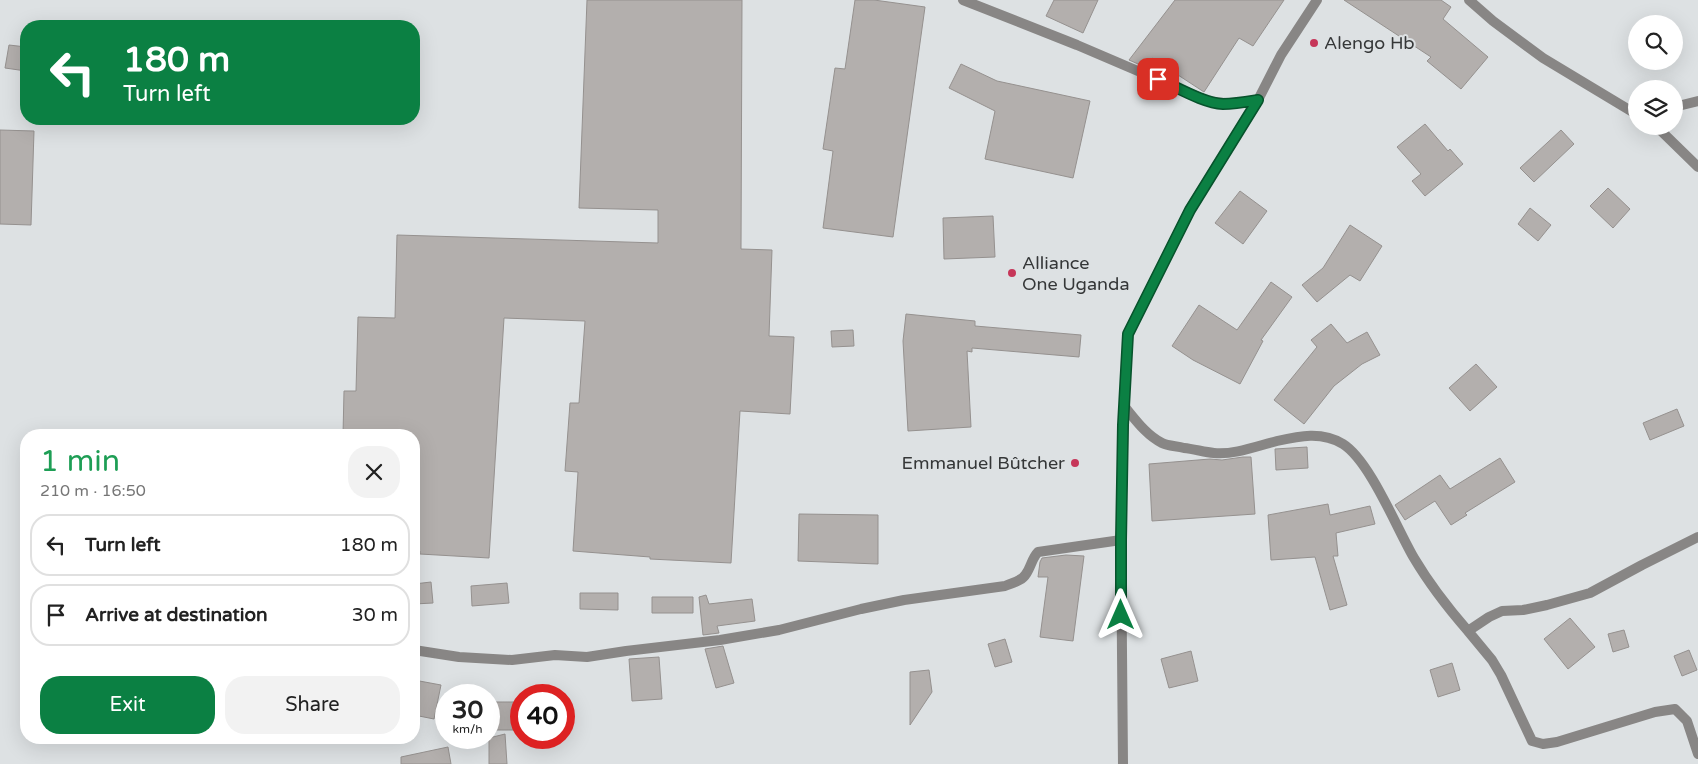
<!DOCTYPE html>
<html lang="en">
<head>
<meta charset="utf-8">
<style>
	body { margin:0; font-family:"Varela Round",sans-serif; background:#f2f2f2; color:#222; height:100vh; display:flex; flex-direction:column; font-size:19px; white-space:nowrap }
	* { box-sizing:border-box; margin:0 }
	p { font-size:16px; color:#767676 }
	.icon { flex:none; width:28px; height:28px; fill:none; stroke:currentColor; stroke-width:2; stroke-linecap:round; stroke-linejoin:round }
	.map { position:relative; flex:1; overflow:hidden }
	.panel { position:absolute; left:20px; top:429px; width:400px; height:315px; display:flex; flex-direction:column; background:#fff; border-radius:20px; box-shadow:0 5px 20px #0002 }
	.panel>* { flex:none }
	.guide { position:absolute; left:20px; top:20px; width:400px; height:105px; border-radius:20px; box-shadow:0 5px 20px #0002; background:#0b8043; color:#fff; overflow:hidden }
	.controls { position:absolute; left:1628px; top:15px; display:grid; gap:10px }
	.controls a { display:grid; place-items:center; width:55px; height:55px; border-radius:50%; background:#fff; box-shadow:0 5px 20px #0002; font-size:25px }
	.speed { position:absolute; left:435px; top:684px; display:flex; gap:10px; font-size:25px; font-weight:700; text-align:center }
	.speed>* { display:grid; place-content:center; width:65px; height:65px; border-radius:50%; background:#fff; box-shadow:0 5px 20px #0002; line-height:1 }
	.speed small { font-size:12px; font-weight:400 }
	.speed .limit { border:8px solid #d22; background:#fff; color:#111 }
	.pin { position:absolute; display:grid; place-items:center; width:42px; height:42px; color:#fff; margin:-21px; border-radius:10px; box-shadow:0 2px 8px #0006 }
	.me { position:absolute; width:55px; margin:-28px; rotate:0deg; stroke-linejoin:round; filter:drop-shadow(0 0 4px #0008) }
	.turn { display:flex; align-items:center; gap:18px; height:105px; padding:0 20px; font-size:22px }
	.turn .icon { width:65px; height:65px; stroke-width:2.5 }
	.turn b { display:block; font-size:35px; line-height:42px }
	.round { display:grid; place-items:center; flex:none; width:52px; height:52px; border-radius:20px; background:#f2f2f2 }
	.headline { display:flex; align-items:center; justify-content:space-between; height:85px; padding:0 20px }
	h1 { font-size:30px; font-weight:600; line-height:38px; color:#1e9e55 }
	.primary-button { display:flex; gap:10px; margin-top:auto; padding:10px 20px }
	.primary-button a { flex:1; height:58px; border-radius:20px; background:#0b8043; color:#fff; font-size:20px; font-weight:600; line-height:58px; text-align:center }
	.primary-button a+a { background:#f2f2f2; color:#222 }
	ul { padding:0; list-style:none }
	li { display:flex; align-items:center; gap:15px; height:62px; margin:0 10px 8px; padding:0 10px; border:2px solid #e0e0e0; border-radius:20px }
	li div { flex:1 }
	li b { display:block; font-size:19px }
	li em { font-style:normal }
	.map>svg:first-child { display:block }
</style>
</head>
<body>
<div class="map">
<svg width="1698" height="764" viewBox="0 0 1698 764">
	<rect width="100%" height="100%" fill="#dde1e3"/>
	<!-- building -->
	<path fill="#b3afad" stroke="#95918f" d="M587,0h155l-1,249 31,1 -3,86 25,1 -4,77 -50,-3 -9,152 -81,-4v-2l-77,-6 5,-79 -13,-1 5,-68h9l6,-82 -81,-3 -15,240 -69,-4v-3h-6v-116h-71l1,-44h12l2,-74 37,1 2,-83 261,8v-33l-79,-2z
		M855,0h19l51,7 -32,230 -70,-9 10,-77 -10,-2 12,-81 10,1z
		M1054,0h44l-15,33 -37,-17z
		M1175,0h109l-31,46 -14,-8 -35,54 -52,-34 -7,9 -16,-7z
		M1344,0h97l10,7 -8,12 45,38 -27,32 -34,-28 4,-4z
		M9,45l17,2v24l-21,-3z
		M961,64l36,17 93,20 -17,77 -88,-19 10,-48 -46,-23z
		M1425,124l23,27 2,-2 13,15 -38,32 -13,-15 9,-7 -24,-27z
		M0,130l34,1 -3,94 -31,-1z
		M1561,130l13,14 -40,38 -14,-14z
		M1608,188l22,21 -17,19 -23,-22z
		M1240,191l27,20 -24,33 -28,-21z
		M1530,208l21,17 -13,16 -20,-17z
		M993,216l2,41 -51,2 -1,-41z
		M1350,225l32,21 -22,35 -10,-6 -33,27 -15,-17 21,-17z
		M1271,282l21,15 -31,43 2,1 -23,43 -47,-24 -21,-14 27,-41 38,25z
		M906,314l69,7v5l106,9 -2,22 -107,-9v4l-5,-1 4,76 -63,4 -5,-90z
		M1331,324l16,19 20,-11 13,23 -18,9 -28,22 -30,38 -30,-24 43,-53 -6,-7z
		M853,330l1,16 -22,1 -1,-16z
		M1476,364l21,23 -27,24 -21,-23z
		M1677,409l7,17 -34,14 -7,-17z
		M1307,447l1,21 -32,2 -1,-21z
		M1243,457h8l4,57 -103,7 -3,-57 61,-5 12,1z
		M1500,458l15,24 -50,31 2,2 -16,10 -16,-24 -30,19 -10,-15 45,-30 10,14z
		M1328,504l2,11 40,-9 5,18 -39,9 2,23h-5l14,49 -17,5 -15,-53 -44,3 -3,-45z
		M799,514l79,1v49l-80,-3z
		M1066,555l18,1 -11,85 -33,-4 8,-60h-10l2,-15 2,-4z
		M431,582l2,21 -19,1v-20z
		M507,583l2,20 -37,3 -1,-20z
		M580,593h38v17l-38,-1z
		M706,595l3,9 43,-5 3,22 -38,5 2,7 -16,2 -4,-38z
		M652,597h41v16h-41z
		M1570,618l25,29 -27,22 -24,-30z
		M1624,630l5,17 -16,5 -5,-18z
		M1005,639l7,23 -17,5 -7,-23z
		M723,646l11,37 -18,5 -11,-39z
		M1689,650l8,20 -15,6 -8,-20z
		M1191,651l7,30 -29,7 -8,-29z
		M659,657l3,42 -30,2 -3,-42z
		M1452,663l8,27 -22,7 -8,-27z
		M929,670l3,22 -22,33v-53z
		M414,680l27,5 -7,34 -20,-4z
		M489,702h28v28h-28z
		M505,734l2,30h-18v-26z
		M448,747l3,17h-50v-7z"/>
	<g fill="none" stroke-linecap="round" stroke-linejoin="round">
		<!-- minor -->
		<path stroke="#888685" stroke-width="10" d="M963,0l114,45 131,56c18,4 32,2 50,-1
			M1469,0l24,21 50,37 93,56
			M1674,107l24,-6
			M1656,126l42,41
			M1124,406c11,13 22,29 38,37 6,3 15,3 22,5 10,1 20,4 30,5 20,2 43,-7 63,-12 22,-5 45,-10 66,3 27,17 54,85 71,114 16,27 34,50 54,73l21,-14 13,-6 21,-1 24,-5 43,-12 52,-28 56,-28
			M1468,631l24,29 9,15 31,66 11,3 14,-2 98,-30 20,-3 12,12 11,33
			M414,650l45,7 53,3 43,-5 32,2 39,-6 94,-11 59,-10 82,-21 43,-9 101,-14c7,-3 17,-5 21,-12 5,-7 6,-16 12,-22l83,-12"/>
		<!-- tertiary -->
		<path stroke="#888685" stroke-width="10" d="M1123,764l-2,-224 3,-134 4,-72 62,-125 68,-109 23,-45 36,-55"/>
	</g>
	<g fill="none" stroke-linecap="round" stroke-linejoin="round">
		<defs>
			<path id="route" d="M1121,615v-75l2,-115 5,-91 62,-124 68,-110c-12,2 -23,4 -35,4 -20,-1 -46,-17 -65,-25"/>
		</defs>
		<!-- route casing -->
		<use href="#route" stroke="#07532c" stroke-width="12"/>
		<!-- route -->
		<use href="#route" stroke="#0b8043" stroke-width="9"/>
	</g>
	<!-- markers -->
	<g fill="#c63659" stroke="#dde1e3" stroke-width="2">
		<circle cx="1314" cy="43" r="5"/>
		<circle cx="1012" cy="273" r="5"/>
		<circle cx="1075" cy="463" r="5"/>
	</g>
	<g text-anchor="middle" stroke-width="4" stroke-linejoin="round" paint-order="stroke">
		<!-- poi labels -->
		<g font-size="18" fill="#353738" stroke="#dde1e3" text-anchor="start">
			<text x="1324" y="49">Alengo Hb</text>
			<text x="1022" y="269">Alliance<tspan x="1022" dy="21">One Uganda</tspan></text>
			<text x="1065" y="469" text-anchor="end">Emmanuel Bûtcher</text>
		</g>
	</g>
</svg>
<div class="controls">
<a><svg class="icon" aria-label="search" viewBox="0 0 24 24"><circle cx="10" cy="10" r="6"/><path d="M15 15l6 6"/></svg></a>
<a><svg class="icon" aria-label="layers" viewBox="0 0 24 24"><path d="M12 4l9 5-9 5-9-5zM3 14l9 5 9-5"/></svg></a>
</div>
<div class="speed"><div>30<small>km/h</small></div><div class="limit">40</div></div>
<div class="pin" style="left:1158px;top:79px;background:#d93025"><svg class="icon" aria-label="arrive" viewBox="0 0 24 24"><path d="M6 21V4h12l-3 4 3 4H6"/></svg></div>
<svg class="me" style="left:1121px;top:615px" viewBox="-20 -20 40 40"><path d="M0-17L14 15 0 8-14 15z" fill="#0b8043" stroke="#fff" stroke-width="4"/></svg>
<div class="guide">
<div class="turn"><svg class="icon" aria-label="left" viewBox="0 0 24 24"><path d="M17 20v-9H6M10 6l-5 5 5 5"/></svg><div><b>180 m</b>Turn left</div></div>
</div>
<section class="panel">
<div class="headline"><div><h1>1 min</h1><p>210 m · 16:50</p></div><a class="round"><svg class="icon" aria-label="close" viewBox="0 0 24 24"><path d="M6 6l12 12M18 6L6 18"/></svg></a></div>
<ul>
<li><svg class="icon" aria-label="left" viewBox="0 0 24 24"><path d="M17 20v-9H6M10 6l-5 5 5 5"/></svg><div><b>Turn left</b></div><em>180 m</em></li>
<li><svg class="icon" aria-label="arrive" viewBox="0 0 24 24"><path d="M6 21V4h12l-3 4 3 4H6"/></svg><div><b>Arrive at destination</b></div><em>30 m</em></li>
</ul>
<div class="primary-button"><a>Exit</a><a>Share</a></div>
</section>
</div>
</body>
</html>
